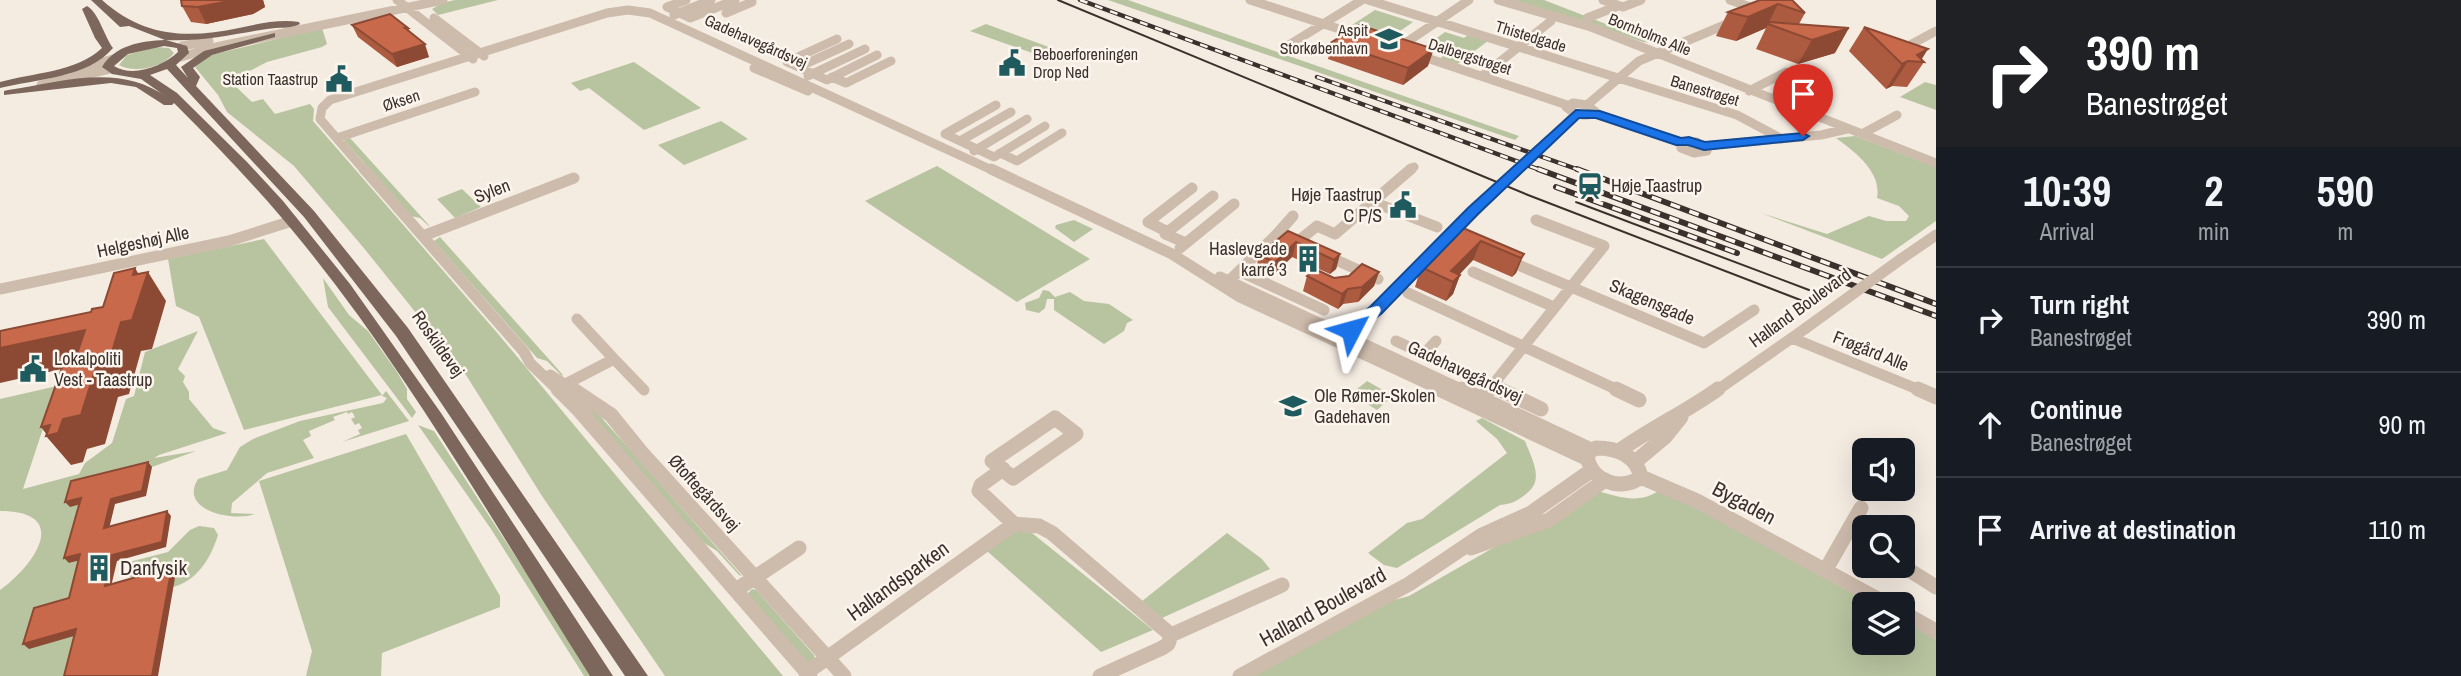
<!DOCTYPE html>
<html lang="en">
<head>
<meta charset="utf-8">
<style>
	body { margin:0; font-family:"Archivo Narrow",sans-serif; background:#242831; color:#f1f3f6; height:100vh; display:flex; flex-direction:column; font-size:26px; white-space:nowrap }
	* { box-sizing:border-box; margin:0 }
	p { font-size:23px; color:#9ea1a6 }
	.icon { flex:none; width:38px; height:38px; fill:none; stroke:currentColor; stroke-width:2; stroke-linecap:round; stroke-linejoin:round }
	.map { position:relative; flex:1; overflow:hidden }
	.side { display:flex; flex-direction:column; background:#171b24; width:525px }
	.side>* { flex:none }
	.hud { background:#202124; color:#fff; overflow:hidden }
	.buttons { position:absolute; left:1852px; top:438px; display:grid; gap:14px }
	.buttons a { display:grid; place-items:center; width:63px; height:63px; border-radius:10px; background:#171b24; box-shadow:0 7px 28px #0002; font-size:35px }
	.pin { position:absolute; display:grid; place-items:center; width:60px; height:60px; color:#fff; margin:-72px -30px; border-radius:50% 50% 50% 0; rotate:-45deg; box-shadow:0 0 7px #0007 }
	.pin .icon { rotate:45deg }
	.me { position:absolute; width:77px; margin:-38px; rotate:51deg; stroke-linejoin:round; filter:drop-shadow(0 0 5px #0008) }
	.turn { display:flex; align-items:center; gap:24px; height:147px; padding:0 35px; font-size:32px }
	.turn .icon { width:91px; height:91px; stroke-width:2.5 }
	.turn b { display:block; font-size:49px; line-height:60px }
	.eta { display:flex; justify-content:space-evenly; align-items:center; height:119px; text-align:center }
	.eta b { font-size:42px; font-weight:800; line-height:49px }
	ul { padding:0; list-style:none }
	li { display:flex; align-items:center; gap:21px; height:105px; padding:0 35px; border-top:2px solid #363941 }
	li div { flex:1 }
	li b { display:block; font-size:26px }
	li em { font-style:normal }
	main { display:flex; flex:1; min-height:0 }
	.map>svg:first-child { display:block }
</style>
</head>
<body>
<main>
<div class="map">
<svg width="1936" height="676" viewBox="0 0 1936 676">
	<rect width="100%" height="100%" fill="#f4ebe1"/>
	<!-- green -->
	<path fill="#b8c4a0" d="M455,0h43l-60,15 -6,-6 10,-6z
		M1108,0h20l391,136 -4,4z
		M1512,0h32l111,43 -12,-1 -59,-21z
		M1375,10l38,12 -20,14 -41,-11z
		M986,24l82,30 -13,7 -85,-30z
		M322,28l5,16 -5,3 -55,15 -37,19 22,21 11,-3 12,15 35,-10 4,5 -1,12 186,214 284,341h-118l-123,-180 -76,-121 -103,-128 -69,-81 -67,-54 -9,-17 -23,-28 12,-11z
		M1445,32l19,6 5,-4 19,7 -32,24 -17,-5 6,-6 -19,-8z
		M155,47l14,1 5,5c-10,14 -40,21 -55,12l8,-10z
		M634,62l6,4 61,42 -57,22 -55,-42 -9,3 -9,-8z
		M1925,82l11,3v25l-36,-13z
		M721,121l27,18 -64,26 -26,-20z
		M1855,136l81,31v54l-54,38 -121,-46 66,21 42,-18 17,5h20l3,-5 -10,-10 -22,-8c5,-26 -22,-46 -41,-60z
		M350,138l77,85 4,5 -11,-10 -9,-2 -67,-76z
		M937,166l153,93 -73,43 -152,-101z
		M462,189l19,18 -26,11 -18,-19z
		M1074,220l19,9 -19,13 -19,-14 1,-3z
		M440,237l123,138 -1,1 -15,-15 -10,-3 -103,-117z
		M264,239l118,156 -138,35 -45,-113 -23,-11 -8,-47z
		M323,278l26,37 19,16 29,41 10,17v10l9,13 -4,6 -84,-111z
		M1043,290l6,1 6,6 15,-5 14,9 25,3 24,16 -6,3 -3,8 -20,13 -50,-34v-11h-7l-2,9 -6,5 -13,-3 -1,-7 14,-5z
		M198,331l-20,38 7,7 -2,6 6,10v7l24,29 14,5 -68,22 -5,3 42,-7 -44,16 -82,39 15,-3 -16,60 16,-4 -4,75 -10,42h-71v-86c35,-25 72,-79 0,-79v-112l57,-13 -34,103 56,-15 6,-11 27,-20 14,-44 8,-3 11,-44z
		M1367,381l26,15 -16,14 -26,-16z
		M386,391l23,30 -67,21 18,-8 -2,-4 4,-2 -3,-5 -4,2 -4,-6 4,-2 -3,-5 -4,2 -1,-2 -14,5 2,3 -26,11 2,5 -8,4 11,18 -47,15 -35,30 -1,10 24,1c-21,8 -77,-3 -57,-35l29,-9 13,-23 13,-8 47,-18 83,-18 4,-5 -5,-2z
		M570,393l30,23 142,160 -3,-1 -22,-24 -16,-10z
		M1482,418l43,23c7,19 20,39 1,53 -9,7 -14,10 -26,11l-103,63 -13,-3 -16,-12 39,-30 15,-4 85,-66 -10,-14 -21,-18z
		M418,425l16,6 159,245h-9l-93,-147z
		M406,434l94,162v11l-118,46 -1,23h-75l6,-25 -53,-170z
		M1594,490c22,6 44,15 64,1l34,13 181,100h-9v38h38v-22l34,19v37h-684l139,-75 18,-5z
		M199,526l15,2 4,7c-7,23 -21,46 -45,52l2,-15 -41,7 -8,-4 3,-13 39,-10 22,-22z
		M1020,531l12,2 121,97 -52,22 -114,-101 22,-18z
		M1227,533l35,26 8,10 -108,49 -21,-16z
		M752,589l4,1 58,65 1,5 -5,3 -3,-1 -60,-68z"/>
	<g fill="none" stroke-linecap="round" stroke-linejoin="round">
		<!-- minor-far2 -->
		<path stroke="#cdbbac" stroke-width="9" d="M397,0l76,59
			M686,0l-19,7 23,11 45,-18
			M1250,0l114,37
			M1368,0l369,115 45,24
			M1498,0l93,27 345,136
			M1603,0l20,7 18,-7
			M1730,0l29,10
			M726,13l26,-11
			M674,15l37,-15
			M434,18l50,38
			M1587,18l31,-12
			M837,39l-50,23 40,18 50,-25
			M182,46l27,-5
			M1284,48l78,-48
			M1398,48l71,-48
			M1899,51l37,-20
			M1415,54l152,51
			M181,57l35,-10 227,-47
			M799,67l50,-23
			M754,68l54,23
			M73,70l40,-11
			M808,76l57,-27
			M1482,76l69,-55
			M832,77l14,6 45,-22
			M41,85l69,-16
			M1749,91l37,-19
			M1573,103l14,2 9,7c-11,6 -21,3 -30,-5z
			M996,105l-51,29 49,23 51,-31
			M1587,105l52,-44 95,-40
			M1595,114l85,28
			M1862,134l35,-19
			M337,138l138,-46
			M960,141l51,-29
			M1548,141l28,-27
			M1680,142h17l10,9 -13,2 -13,-5z
			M1704,146l117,-11 26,-6
			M974,151l53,-32
			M1000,153l17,8 45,-28
			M365,171l-45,-52 2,-11 8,-8 277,-87 21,-3 22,3 344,158
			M1409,171l5,-4"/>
		<!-- minor-far1 -->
		<path stroke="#cdbbac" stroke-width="11" d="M364,169l160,183 6,11 29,28
			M991,169l181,85 68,43 203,94
			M1373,202l64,25
			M1536,220l68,26 -33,41 133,56 50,-33
			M1168,232l-20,-10 44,-34
			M1278,233l15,-17
			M423,236l151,-58
			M1186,243l-21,-9 48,-38
			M1180,248l54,-44
			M1323,254l55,25
			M1901,259l35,-24
			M1239,271l85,39
			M1473,272l81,35
			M1220,277l245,114
			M1229,281l49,-48 19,9 20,-16 18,8 76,-65
			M0,289l229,-48 63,-20
			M1408,293l212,98
			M1792,338l130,53
			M1342,340l19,-20 16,-10 112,-113
			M1396,341l107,50
			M1424,354l12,-13
			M614,359l30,31
			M550,375l25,16
			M558,388l56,-29 -37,-40
			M1488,391l83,-104 -65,-27
			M1716,391l90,-63"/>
		<!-- minor -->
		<path stroke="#cdbbac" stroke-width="15" d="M558,389l21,21 231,266
			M572,389l39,26 30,37 203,224
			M1439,389l147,69
			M1461,389l130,61
			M1499,389l42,20
			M1616,389l23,11
			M1918,389l18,8
			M1478,404l12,-15
			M1055,418l21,16 -63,44 -21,-17z
			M1596,448c21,0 40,7 45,29 -21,16 -53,3 -54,-24z
			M1619,451c32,-23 67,-39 99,-62
			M1635,462l30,-25 16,-20
			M1003,469l-22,16 -2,6 35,33
			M1641,477l58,25 188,102
			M1471,548l78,-28 56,-40
			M1901,565l35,22
			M1825,571l36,-63
			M736,590l63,-42
			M1902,612l34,19
			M806,673l208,-149 25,2 13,7 119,102
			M1100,676l62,-28 6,-4 3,-9 111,-50
			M1240,676l169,-92 73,-49 49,-22 61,-43"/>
		<!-- major -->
		<path fill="#7d675c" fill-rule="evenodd" d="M91,0h11c41,37 85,39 137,28 19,-4 40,-9 60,-6l1,2c-8,5 -22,3 -33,5 -34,5 -65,13 -101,11l21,6 2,7 -13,12 12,13 -7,-11 23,-16 71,-18v4l-63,18 -19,13 7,9 -4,9 118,125 94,117 240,348h-23l-229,-340 -92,-119 -137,-148 -17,6 27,18 70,69 36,39 67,83 91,129 172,263h-23c-91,-144 -177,-296 -284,-429 -40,-50 -84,-96 -129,-141l-3,-3 -2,2h-8l-28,-18 -25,-4 -107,12v-4l4,-1c54,-8 112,-28 160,8l-27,-19 -29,-5 -10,-7c13,-22 39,-26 63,-27l-36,-14 -9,1zM164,46l13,2 1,4c-15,14 -45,26 -64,14l14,-12z
			M87,6c12,7 17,30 26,42 -25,30 -77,31 -113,40v-6c32,-9 77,-10 102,-34l-7,-10 -13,-29z"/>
		<!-- tram -->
		<path stroke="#3b302b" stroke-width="2" d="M1058,0l470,195 275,106
			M1576,202l233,88"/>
		<defs>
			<path id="rail-far1" d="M1080,0l463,171
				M1317,77l265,94"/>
			<path id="rail" d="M1538,169l398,147
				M1577,169l359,135
				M1556,187l181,66"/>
		</defs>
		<!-- rail-far1 casing -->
		<use href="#rail-far1" stroke="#3b302b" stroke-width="4.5"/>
		<!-- rail casing -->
		<use href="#rail" stroke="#3b302b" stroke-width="6"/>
		<!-- rail-far1 -->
		<use href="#rail-far1" stroke="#fbf5ee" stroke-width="2.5" stroke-dasharray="8" stroke-linecap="butt"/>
		<!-- rail -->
		<use href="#rail" stroke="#fbf5ee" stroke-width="3.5" stroke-dasharray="10" stroke-linecap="butt"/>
		<!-- minor-bridge-far1 -->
		<path stroke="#cdbbac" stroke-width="9" d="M1517,171l31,-30"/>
		<!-- minor-bridge -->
		<path stroke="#cdbbac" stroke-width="11" d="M1489,197l29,-28
			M1806,328l95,-69"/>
	</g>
	<!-- wall -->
	<path fill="#ac5a40" d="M181,0h82l2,7 -12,7 -47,10 -15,-2 -9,-16z
		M1792,0l13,13 -6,11 36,29 -37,11 -42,-15 10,-21 -30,13 -20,-5 12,-24z
		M352,25l56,3 2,4 19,25 -32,10 -39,-30z
		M1864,27l60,35 -17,25 -15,-1 -6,3 -37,-38z
		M1332,42l96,24 -25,19 -75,-26z
		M1463,228l61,26 -8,19 -4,4 -39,-17 -13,14v1l-7,19 -7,7 -31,-14 6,-20z
		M1288,231l52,23 -4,15 -6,5 -38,-17 -21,20 -15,-7 3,-15z
		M1379,272l-5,14 -16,16 -15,2 -5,5 -35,-18 4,-15 27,2z"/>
	<!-- shaded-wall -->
	<path fill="#8c4a34" d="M235,0h28l2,7 -12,7 -47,10 -8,-17z
		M1778,4l-12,24 -30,13 12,-24z
		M1849,28l-14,25 -37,11 14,-24z
		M425,44l4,13 -32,10 -5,-13z
		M1434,49l-6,17 -25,19 5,-17z
		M1928,49l-8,13 -3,-7z
		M1908,61l-16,25 -6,3 16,-25z
		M1481,241l-8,19 -20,21 -2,-10z
		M1296,242l-4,15 -21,20 4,-15z
		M1340,254l-4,15 -6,5 4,-14z
		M1524,254l-8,19 -4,4 9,-19z
		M135,268l9,15 4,-11 18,29 -14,48 -11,2 -12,43 -11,3 -13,47 -18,5 -4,13 -12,3 -25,-29 1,-1 -6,-8 22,-8 33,-52z
		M1379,272l-5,14 -16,16 4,-15z
		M1460,275l-7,19 -7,7 7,-19z
		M1348,289l-5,15 -5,5 4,-15z
		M85,330l21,29 -106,24v-35z
		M148,462l4,5 -6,29 -31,8 -7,29 -4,-5 7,-29z
		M81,498l4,5 -15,4 -5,-5z
		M167,511l4,5 -5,31 -49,14 -7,30 -5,-5 7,-31z
		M80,554l5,5 -16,4 -5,-5z
		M172,567l4,5 -18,104h-6z
		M76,629l5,5 -52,15 -6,-5z"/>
	<!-- building -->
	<path fill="#c8694b" stroke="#8c4a34" stroke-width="2" d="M181,0h54l-37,7 -16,-1z
		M1760,0h32l13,13 -27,-9 -30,13 -20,-5z
		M390,14l18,14h-3l20,16 -33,10 -40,-29z
		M1769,22l80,6 -37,12 -44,-16z
		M1359,25l75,24 -26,19 -76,-26z
		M1864,27l64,22 -11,6 7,7 -16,-1 -6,3z
		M1463,228l61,26 -3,4 -40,-17 -30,30 9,4 -7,7 -32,-15z
		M1288,231l52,23 -6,6 -38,-18 -21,20 -16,-7z
		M1362,264l17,8 -17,15 -14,2 -6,5 -35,-18 8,-7 19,9 15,-2z
		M135,268l-2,7 15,-3 -16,48 -11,2 -13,43 -12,2 -15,48 -18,4 -5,14 -12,3 4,-11 -9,2 23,-65 11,-2 10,-30 -85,18v-17l91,-19 1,-3 11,-2 11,-34z
		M148,462l-6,29 -31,8 -7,29 63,-17 -5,31 -50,13 -7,31 67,-19 -20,109h-88l12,-47 -53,15 11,-36 35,-10 11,-44 -16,4 17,-60 -16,4 6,-21z"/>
	<!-- route -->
	<path fill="#1a73e8" stroke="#114b97" stroke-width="2" d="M1576,110l24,1 81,27 8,-1 16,5 98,-9 6,3 -6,4 -99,10 -16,-5h-12l-80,-27h-17l-101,96 -96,99 -26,21h-11l-2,-4 2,-3 26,-21 97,-98z"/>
	<!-- icons -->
	<defs>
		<symbol id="school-bare" viewBox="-9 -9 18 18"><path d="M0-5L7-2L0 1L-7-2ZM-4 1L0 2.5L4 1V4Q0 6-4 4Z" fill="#1f5a5e" stroke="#fbf5ee" stroke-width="2.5" paint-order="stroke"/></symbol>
		<symbol id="civic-bare" viewBox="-9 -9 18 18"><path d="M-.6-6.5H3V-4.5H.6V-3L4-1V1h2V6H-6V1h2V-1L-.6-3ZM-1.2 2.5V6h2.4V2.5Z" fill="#1f5a5e" stroke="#fbf5ee" stroke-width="2.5" paint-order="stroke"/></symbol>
		<symbol id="station-bare" viewBox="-9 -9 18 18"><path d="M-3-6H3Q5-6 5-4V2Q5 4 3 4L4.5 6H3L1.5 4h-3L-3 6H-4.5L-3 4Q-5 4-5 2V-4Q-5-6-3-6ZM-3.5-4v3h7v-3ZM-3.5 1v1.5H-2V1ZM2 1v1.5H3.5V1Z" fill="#1f5a5e" stroke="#fbf5ee" stroke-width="2.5" paint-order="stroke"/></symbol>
		<symbol id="building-bare" viewBox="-9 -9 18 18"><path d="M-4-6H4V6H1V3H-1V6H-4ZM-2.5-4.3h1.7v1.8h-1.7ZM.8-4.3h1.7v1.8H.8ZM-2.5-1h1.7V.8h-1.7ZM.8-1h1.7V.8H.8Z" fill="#1f5a5e" stroke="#fbf5ee" stroke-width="2.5" paint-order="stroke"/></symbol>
	</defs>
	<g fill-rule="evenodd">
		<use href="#school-bare" x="1370" y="20" width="38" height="38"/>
		<use href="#civic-bare" x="993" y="44" width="38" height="38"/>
		<use href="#civic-bare" x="320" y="60" width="38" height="38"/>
		<use href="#station-bare" x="1571" y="167" width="38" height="38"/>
		<use href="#civic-bare" x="1384" y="186" width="38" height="38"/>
		<use href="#building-bare" x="1289" y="240" width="38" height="38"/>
		<use href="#civic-bare" x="14" y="350" width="38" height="38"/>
		<use href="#school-bare" x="1274" y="387" width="38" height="38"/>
		<use href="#building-bare" x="80" y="549" width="38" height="38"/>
	</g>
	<g text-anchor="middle" stroke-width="5" stroke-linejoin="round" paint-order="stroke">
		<!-- far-poi labels -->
		<g font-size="16" fill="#3b302b" stroke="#fbf5ee" text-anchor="end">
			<text x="1368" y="36">Aspit<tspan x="1368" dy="18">Storkøbenhavn</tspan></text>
			<text x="1033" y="60" text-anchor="start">Beboerforeningen<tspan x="1033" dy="18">Drop Ned</tspan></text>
			<text x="318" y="85">Station Taastrup</text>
		</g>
		<!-- far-street labels -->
		<g font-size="16" fill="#3b302b" stroke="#fbf5ee">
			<text transform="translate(1650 34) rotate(22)" y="6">Bornholms Alle</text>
			<text transform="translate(1531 36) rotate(17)" y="6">Thistedgade</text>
			<text transform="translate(756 41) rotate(24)" y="6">Gadehavegårdsvej</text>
			<text transform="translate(1470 56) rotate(18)" y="6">Dalbergstrøget</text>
			<text transform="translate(1705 90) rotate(17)" y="6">Banestrøget</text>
			<text transform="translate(401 100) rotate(-18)" y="6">Øksen</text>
		</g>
		<!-- poi labels -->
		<g font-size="18" fill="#3b302b" stroke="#fbf5ee" text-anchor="start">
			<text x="1611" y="192">Høje Taastrup</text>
			<text x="1382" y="201" text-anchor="end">Høje Taastrup<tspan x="1382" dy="21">C P/S</tspan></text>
			<text x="1287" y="255" text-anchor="end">Haslevgade<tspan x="1287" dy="21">karré 3</tspan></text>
			<text x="54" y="365">Lokalpoliti<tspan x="54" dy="21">Vest - Taastrup</tspan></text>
			<text x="1314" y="402">Ole Rømer-Skolen<tspan x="1314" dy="21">Gadehaven</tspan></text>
		</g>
		<!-- street labels -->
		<g font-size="18" fill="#3b302b" stroke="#fbf5ee">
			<text transform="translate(492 191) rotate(-21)" y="6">Sylen</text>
			<text transform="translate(143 242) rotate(-12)" y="6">Helgeshøj Alle</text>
			<text transform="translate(1652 302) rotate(23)" y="6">Skagensgade</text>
			<text transform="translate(1800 308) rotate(-36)" y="6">Halland Boulevard</text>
			<text transform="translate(438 344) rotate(55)" y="6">Roskildevej</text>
			<text transform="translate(1871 351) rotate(22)" y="6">Frøgård Alle</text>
			<text transform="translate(1465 372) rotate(25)" y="6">Gadehavegårdsvej</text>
			<text transform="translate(704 493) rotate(48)" y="6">Øtoftegårdsvej</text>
		</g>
		<!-- near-street labels -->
		<g font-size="21" fill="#3b302b" stroke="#fbf5ee">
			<text transform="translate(1744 503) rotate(28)" y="7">Bygaden</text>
			<text transform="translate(898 581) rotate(-36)" y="7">Hallandsparken</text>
			<text transform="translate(1323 607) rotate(-29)" y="7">Halland Boulevard</text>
		</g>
		<!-- near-poi labels -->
		<g font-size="21" fill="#3b302b" stroke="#fbf5ee" text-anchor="start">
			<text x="120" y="575">Danfysik</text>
		</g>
	</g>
</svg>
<div class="buttons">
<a><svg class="icon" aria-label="sound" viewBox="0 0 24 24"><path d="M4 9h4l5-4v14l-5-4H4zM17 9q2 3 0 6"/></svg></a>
<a><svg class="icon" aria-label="search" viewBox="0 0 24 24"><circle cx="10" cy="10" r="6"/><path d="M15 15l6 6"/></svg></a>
<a><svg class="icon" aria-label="layers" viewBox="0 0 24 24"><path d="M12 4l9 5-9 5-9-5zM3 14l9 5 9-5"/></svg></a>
</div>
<div class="pin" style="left:1803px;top:136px;background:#d93025"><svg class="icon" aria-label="arrive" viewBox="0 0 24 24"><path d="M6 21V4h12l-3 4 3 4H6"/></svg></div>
<svg class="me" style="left:1351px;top:330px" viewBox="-20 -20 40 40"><path d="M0-17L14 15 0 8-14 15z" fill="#1a73e8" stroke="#fff" stroke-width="4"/></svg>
</div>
<section class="side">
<div class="hud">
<div class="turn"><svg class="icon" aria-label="right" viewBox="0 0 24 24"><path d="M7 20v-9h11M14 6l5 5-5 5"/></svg><div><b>390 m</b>Banestrøget</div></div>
</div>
<div class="eta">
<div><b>10:39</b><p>Arrival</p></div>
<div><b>2</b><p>min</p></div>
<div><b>590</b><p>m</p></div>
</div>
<ul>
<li><svg class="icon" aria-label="right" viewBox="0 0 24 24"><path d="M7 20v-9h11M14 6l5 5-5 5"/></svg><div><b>Turn right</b><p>Banestrøget</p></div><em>390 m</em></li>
<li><svg class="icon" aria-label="ahead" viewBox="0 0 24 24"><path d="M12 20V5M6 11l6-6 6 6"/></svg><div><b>Continue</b><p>Banestrøget</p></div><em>90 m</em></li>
<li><svg class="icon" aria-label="arrive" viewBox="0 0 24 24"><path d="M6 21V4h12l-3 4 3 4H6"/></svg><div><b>Arrive at destination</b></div><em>110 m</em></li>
</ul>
</section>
</main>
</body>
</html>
